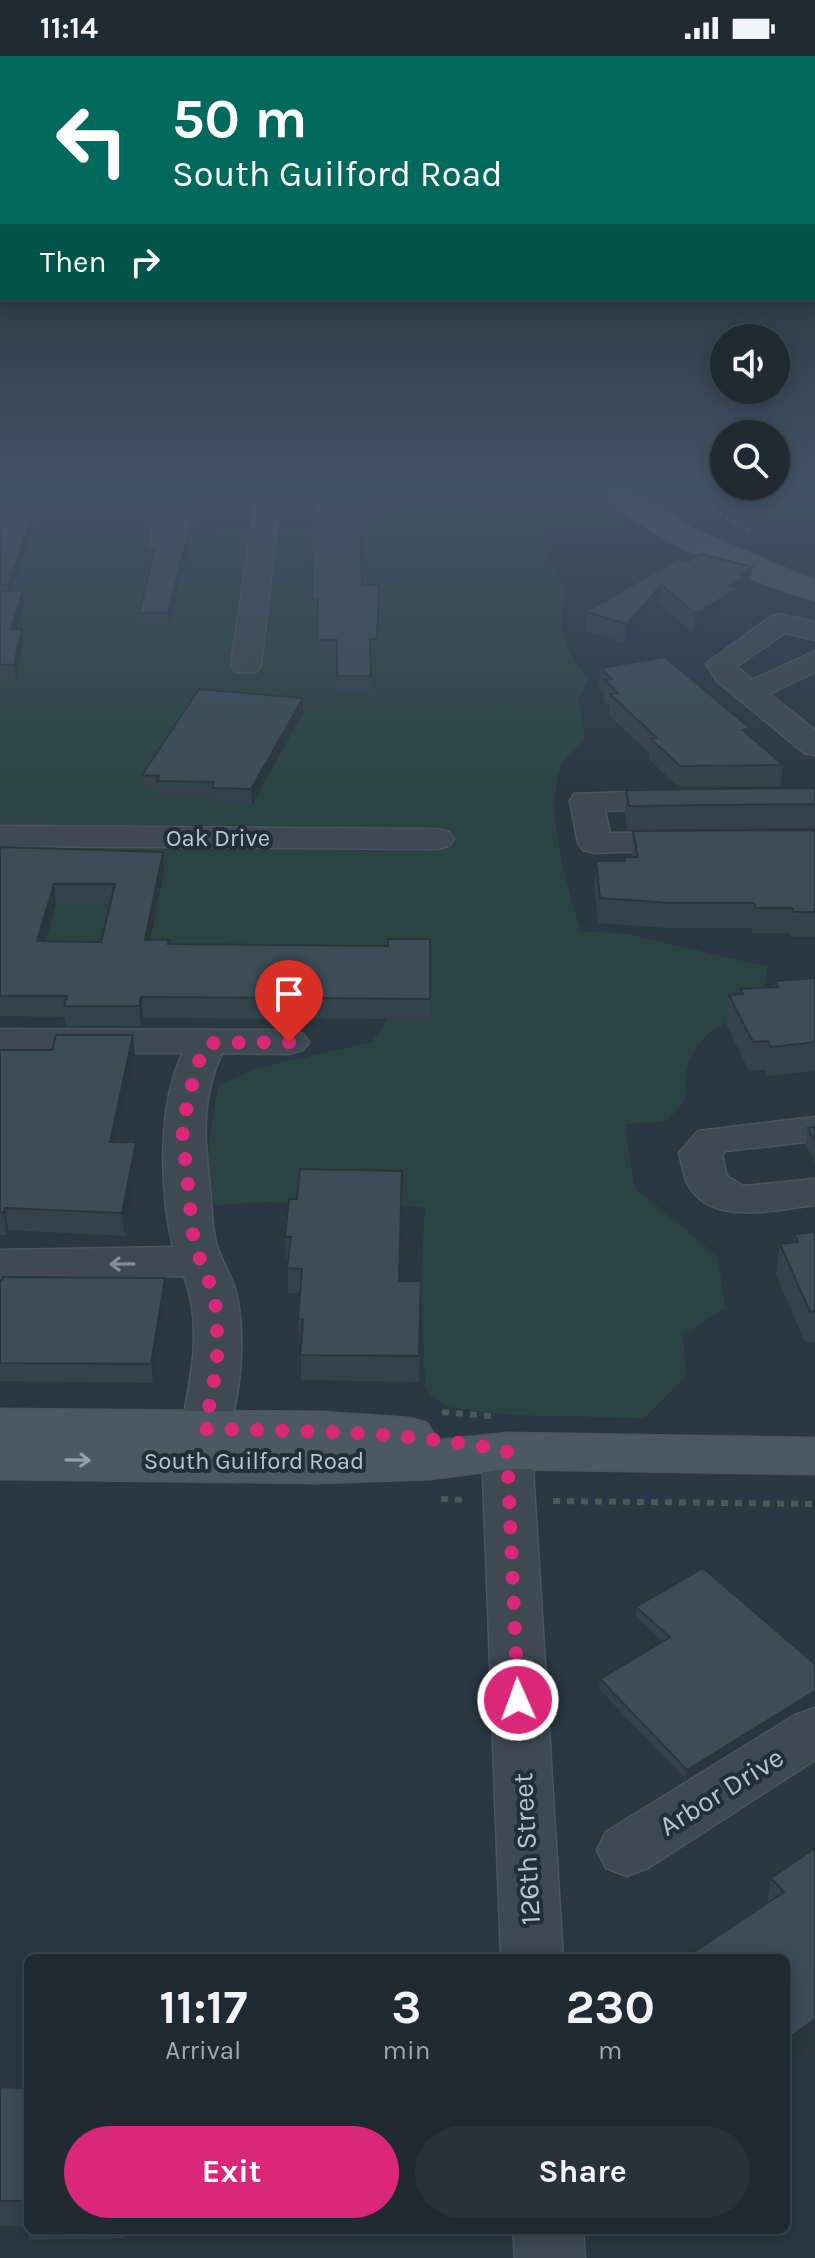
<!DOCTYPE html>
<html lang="en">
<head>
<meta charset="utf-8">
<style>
	body { margin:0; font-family:Karla,sans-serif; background:#27323a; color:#f1f3f6; height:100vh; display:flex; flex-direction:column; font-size:30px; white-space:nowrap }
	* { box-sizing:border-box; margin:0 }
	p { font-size:26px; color:#a1a7ac }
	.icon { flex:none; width:44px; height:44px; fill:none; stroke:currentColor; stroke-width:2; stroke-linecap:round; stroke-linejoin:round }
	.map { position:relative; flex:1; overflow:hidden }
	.side { position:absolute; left:24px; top:1898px; width:766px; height:280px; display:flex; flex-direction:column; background:#1f2a32; border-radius:12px; box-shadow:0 4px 20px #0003,0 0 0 2px #3c464d }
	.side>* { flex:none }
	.guide { position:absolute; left:0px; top:0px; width:816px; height:244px; box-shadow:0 4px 20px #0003,0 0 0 2px #3c464d; background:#00695c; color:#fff; overflow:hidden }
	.buttons { position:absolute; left:710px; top:268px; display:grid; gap:16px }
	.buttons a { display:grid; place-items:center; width:80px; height:80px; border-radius:50%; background:#1f2a32; box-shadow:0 4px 20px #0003,0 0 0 2px #3c464d; font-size:40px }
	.pin { position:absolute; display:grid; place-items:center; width:68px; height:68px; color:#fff; margin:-82px -34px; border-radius:50% 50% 50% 0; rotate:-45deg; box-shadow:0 0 8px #0007 }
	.pin .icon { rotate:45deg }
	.me { position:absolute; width:88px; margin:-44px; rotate:358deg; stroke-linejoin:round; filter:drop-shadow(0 0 6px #0008) }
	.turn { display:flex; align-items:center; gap:28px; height:168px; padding:0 40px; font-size:36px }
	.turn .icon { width:104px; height:104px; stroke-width:2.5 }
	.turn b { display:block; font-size:56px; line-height:68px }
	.then { display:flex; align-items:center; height:76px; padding:0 40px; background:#0003; gap:16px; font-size:30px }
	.eta { display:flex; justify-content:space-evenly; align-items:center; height:136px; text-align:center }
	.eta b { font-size:48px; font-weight:700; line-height:56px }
	.button { display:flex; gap:16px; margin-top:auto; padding:16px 40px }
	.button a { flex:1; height:92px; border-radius:48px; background:#db2777; color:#fff; font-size:32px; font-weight:700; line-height:92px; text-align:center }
	.button a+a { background:#27323a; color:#f1f3f6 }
	.status { display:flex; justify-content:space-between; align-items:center; height:56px; padding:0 40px; background:#1f2a32; direction:ltr }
	.status svg { height:22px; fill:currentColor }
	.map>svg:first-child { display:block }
</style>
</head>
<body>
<div class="status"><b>11:14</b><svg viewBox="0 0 49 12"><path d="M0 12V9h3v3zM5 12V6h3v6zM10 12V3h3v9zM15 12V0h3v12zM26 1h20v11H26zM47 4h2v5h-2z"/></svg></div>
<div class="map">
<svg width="815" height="2202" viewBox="0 0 815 2202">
	<rect width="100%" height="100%" fill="#293843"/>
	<!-- green -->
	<path fill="#2b4443" d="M413,432h63l-5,11 24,9 104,1 11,3 15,14 -79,4c-1,27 6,41 22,63 -16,31 0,62 21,86l-10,18 6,41c-7,9 -20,19 -24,29 -18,42 8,124 20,165l42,1 145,34 -7,36c-43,22 -83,40 -75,96l-19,22 -42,3 9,63 84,70 7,51 -42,27 3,42 -42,41 -134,-3 -62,-8 -15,-9 -8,-12 -4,-106 4,-73 -156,-5 -54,3 -9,-41 12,-79 40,-17 114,-26 58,-89 -430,-2v-415l304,-6 78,-12 14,-13 17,-7z
		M694,432h121v30l-74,-1z"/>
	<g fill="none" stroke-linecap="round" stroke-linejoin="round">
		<defs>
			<path id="lane" d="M488,432h13l14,13 -10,3z"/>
			<path id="street" d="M257,432h24l-20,178 -5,6h-20l-5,-6z
				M780,558l35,8v18l-30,-7 -48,33 15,14 63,-29v21l-46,22 46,36v25l-11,-2 -87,-72 -11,-17 64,-47z
				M682,734l12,3 4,7 -4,7 -89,4 5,22 80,-1 12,3 5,7 -5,7 -107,4 -12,-3 -5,-7 -8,-42 4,-7z
				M0,770l437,3 12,3 5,7 -5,7 -12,3 -437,-3z
				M0,973l289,1 14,4 6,8 -6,8 -14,4 -67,-1c-23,49 -17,93 -11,144 1,16 1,34 6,49 5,17 17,33 20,51 8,39 5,110 -15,144l-17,5 -17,-5 -7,-12c10,-51 22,-103 3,-153l-184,2v-28l173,-3c-13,-55 -16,-142 10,-194h-183z
				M815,1061v24l-90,10 -3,4 5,21 16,10 72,-7v26c-38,4 -105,23 -128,-22 -4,-9 -5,-20 -8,-30l19,-22z
				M507,1377l18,6 7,12 31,507h-62l-19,-507 7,-12z
				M815,1652v52l-167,108 -21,8 -21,-8 -9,-18 9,-18 189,-117z
				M513,2174h70l2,28h-70z"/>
			<path id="secondary" d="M599,432h29l64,41 123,52v19c-52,-13 -186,-69 -216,-112z
				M0,1353l322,3 87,6 18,5 8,13 -3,5 75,-8 308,5v36l-308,-5 -76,10 -113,4 -318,-4z"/>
		</defs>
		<!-- lane casing -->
		<use href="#lane" stroke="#4a555f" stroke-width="3"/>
		<!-- street casing -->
		<use href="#street" stroke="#4a555f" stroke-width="3"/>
		<!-- secondary casing -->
		<use href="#secondary" stroke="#4a555f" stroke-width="3"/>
		<!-- path-far1 -->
		<path stroke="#455b5a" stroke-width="3" stroke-dasharray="4 4" stroke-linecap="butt" d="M678,432l20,15 54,28"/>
		<!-- path -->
		<path stroke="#455b5a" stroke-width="6" stroke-dasharray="7 7" stroke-linecap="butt" d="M442,1356l49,4
			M441,1443l26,1
			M553,1445l262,3"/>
		<!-- lane -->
		<use href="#lane" fill="#3e4953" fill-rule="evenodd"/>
		<!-- street -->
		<use href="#street" fill="#3e4953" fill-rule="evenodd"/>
		<!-- secondary -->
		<use href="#secondary" fill="#4c5965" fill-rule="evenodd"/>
	</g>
	<!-- wall -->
	<path fill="#34424c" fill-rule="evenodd" d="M0,432h203l-4,35 -5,1 -25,103h-29l-1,-14 12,-51h-4l-1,-13 6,-32 -114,1 -26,72h11l2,14 -8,25 6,14 -7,36h-16z
		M317,432h55l-5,28h-7l2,69h17l-2,68h-6v37l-34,1v-37h-20l1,-41h-5l-2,-77z
		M527,432h58l4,4v12l-39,5z
		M677,503l73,27 -7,4v6l-6,3 -1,8 -42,26 -34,-29 -35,39 -40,-12 1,-19z
		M600,612l150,68 33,29 -3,21 -102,1 -28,-27v-6l-41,-39v-9l-5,-5v-8l-5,-5z
		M303,657l-51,92 -39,-2v-6l-55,-1v-5l-15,-1 -1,-15z
		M815,732v40l-188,2 -2,-16 1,-24z
		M815,774v107h-24l-2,-4h-36l-2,-5h-83l-70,-5 -4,-37 2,-25h28l1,-4h7l1,-26z
		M0,791l164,25 -14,68 19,4 219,2 42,-7v80l-287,-1 -2,8h-75l-1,-9 -65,-1zM56,848h55l-10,38 -56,-1z
		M815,922v93l-48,5 -2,-6 -16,1 -23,-47 3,-29 11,-1v-5l34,-2 1,-6z
		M0,994l135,6 -18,86h19l2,22 -13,72 -117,-6 -1,5h-7z
		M815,1071v36l-9,-18 2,-17z
		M402,1139l-2,86h21l-2,101 -118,-2v-36h-2l-1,-25 2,-26h-12v-31h-2l-1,-25z
		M815,1176v110l-10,1 -29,-69 4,-30 13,-1 1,-9z
		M0,1224l166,16 -13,87 -153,-2z
		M636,1551l179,57 -129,115 -87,-90 1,-10 63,-37 -27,-26z
		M815,1792v193l-29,21v-104h-95v-4l76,-51 4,-25z
		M0,2031l28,1v142h98l-1,8 -96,2 -3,-14h-26z"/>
	<!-- shaded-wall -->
	<path fill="#2a363e" d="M201,432h2l-4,35v-12z
		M370,432h2l-5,28v-13z
		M589,436v12l-39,5 1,-12z
		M36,449l2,13 -29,80 -1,-13z
		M194,455v13l-25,103 -1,-14z
		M752,511l-2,19 -7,4v6l-6,3 -1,8 -42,26 2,-19 34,-28 9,-11z
		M661,529l-1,19 -35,39 2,-19z
		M23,534l2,14 -13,39 -1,-14z
		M22,573l1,14 -7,36 -2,-14z
		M303,642v15l-51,92 -1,-16z
		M163,796l1,20 -18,88 -1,-20z
		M54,828l2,20 -16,58 -3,-21z
		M141,941l2,21 -2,8 -2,-20z
		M133,979l2,21 -23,108 -2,-22z
		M136,1086l2,22 -13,72 -3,-23z
		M5,1152l3,22 -1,5 -3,-22z
		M165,1222l1,18 -13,87 -2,-19z
		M815,1635v9l-129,79 1,-9z
		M815,1963v22l-29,21v-22z"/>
	<!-- building -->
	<path fill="#3c4d58" stroke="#2a363e" stroke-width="2" fill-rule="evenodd" d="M0,432h201l-2,23h-5l-26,102h-29l16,-64h-9l8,-45 -118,1 -28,80h-8z
		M317,432h53l-3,15h-7l2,82h17l-2,54h-7l1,37h-34v-36h-20l1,-40h-5l-2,-64 3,-34z
		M541,432h44l4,4 -38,5z
		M701,498l51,13 -13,8 6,2 -15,9 8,2 -42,26 -35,-29 -34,39 -41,-12 91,-53 11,2z
		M23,534l-12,39h11l-8,36h-14v-74z
		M665,601l86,72 -8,1 40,35 -103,1 -29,-27 6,-1 -47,-44 8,-1 -13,-13 7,-1 -12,-11z
		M199,633l104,9 -52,91 -39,-1 2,-6 -57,-1 2,-5 -17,-1z
		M815,732v16l-186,2 -3,-16z
		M815,774v82h-21l-2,-4h-36l-2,-5h-84l-70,-5 -4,-37h29v-4h13l-5,-26z
		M0,791l163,5 -18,88h24l-1,4 220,2v-7h42v60l-289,-2 -2,9h-75l3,-10h-67zM54,828h61l-14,58 -64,-1z
		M815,922v64l-44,5 -3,-6 -15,1 -24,-47 14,-1 -3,-5 38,-2 -3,-6z
		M56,979h77l-23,107h26l-14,71 -117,-5 -1,5 -4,-1v-162h52z
		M815,1071v14l-7,-13z
		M300,1113l102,2 -3,110h22l-2,75 -119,-1 3,-36h-5l4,-50 -15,-1 4,-31h-6l4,-38h8z
		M815,1176v79l-5,1 -30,-68 18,-2 -4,-8z
		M3,1221l162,1 -14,86 -151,-1v-83h2z
		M703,1512l112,96v27l-128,79 -87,-91 70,-42 -34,-30z
		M815,1792v171l-29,21v-82h-91l-4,-4 93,-62 -13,-14z
		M0,2031l28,1v127h-4l2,-14h-26z"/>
	<!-- one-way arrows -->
	<defs><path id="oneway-shaft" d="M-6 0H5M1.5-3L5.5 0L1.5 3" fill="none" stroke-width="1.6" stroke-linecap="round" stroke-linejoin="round" transform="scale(2)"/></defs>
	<use stroke="#838d96" href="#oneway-shaft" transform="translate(122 1208) rotate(179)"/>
	<use stroke="#949fa8" href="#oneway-shaft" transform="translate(78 1404) rotate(1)"/>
	<!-- sky -->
	<linearGradient id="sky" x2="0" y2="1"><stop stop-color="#171f25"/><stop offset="0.58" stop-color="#435366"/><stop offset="1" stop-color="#435366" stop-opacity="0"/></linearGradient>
	<rect width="815" height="740" fill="url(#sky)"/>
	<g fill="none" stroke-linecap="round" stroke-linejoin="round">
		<!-- route -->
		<path stroke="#db2777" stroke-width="14" stroke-dasharray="0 25.2" d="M289,986l-81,1 -12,24 -14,61 12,116 20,50 3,23v47l-12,65c102,2 202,2 302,22l11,249"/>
	</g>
	<g text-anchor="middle" stroke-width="8" stroke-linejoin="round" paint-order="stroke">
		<!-- street labels -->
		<g font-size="24" fill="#bbc4cc" stroke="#222e38">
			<text x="218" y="790">Oak Drive</text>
			<text x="254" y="1413">South Guilford Road</text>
		</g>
		<!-- near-street labels -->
		<g font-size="28" fill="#bbc4cc" stroke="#222e38">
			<text transform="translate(721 1735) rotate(-32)" y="10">Arbor Drive</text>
			<text transform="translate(526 1793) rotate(-93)" y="10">126th Street</text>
		</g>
	</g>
</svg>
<div class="buttons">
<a><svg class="icon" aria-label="sound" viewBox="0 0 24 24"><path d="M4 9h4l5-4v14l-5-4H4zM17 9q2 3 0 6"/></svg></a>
<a><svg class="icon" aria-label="search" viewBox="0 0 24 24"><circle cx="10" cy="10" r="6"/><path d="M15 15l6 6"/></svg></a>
</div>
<div class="pin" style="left:289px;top:986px;background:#d93025"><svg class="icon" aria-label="arrive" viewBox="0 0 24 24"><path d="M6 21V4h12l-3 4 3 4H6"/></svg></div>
<svg class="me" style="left:518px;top:1644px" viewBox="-20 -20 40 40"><circle r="17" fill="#db2777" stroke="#fff" stroke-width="3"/><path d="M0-11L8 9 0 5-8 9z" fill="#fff"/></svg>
<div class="guide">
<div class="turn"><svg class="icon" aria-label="left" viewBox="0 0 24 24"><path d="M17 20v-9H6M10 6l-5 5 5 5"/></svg><div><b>50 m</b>South Guilford Road</div></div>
<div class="then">Then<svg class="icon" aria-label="right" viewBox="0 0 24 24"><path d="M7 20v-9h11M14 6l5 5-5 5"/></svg></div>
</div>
<section class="side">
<div class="eta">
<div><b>11:17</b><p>Arrival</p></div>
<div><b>3</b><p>min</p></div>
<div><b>230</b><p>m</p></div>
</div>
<div class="button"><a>Exit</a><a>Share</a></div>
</section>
</div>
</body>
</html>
